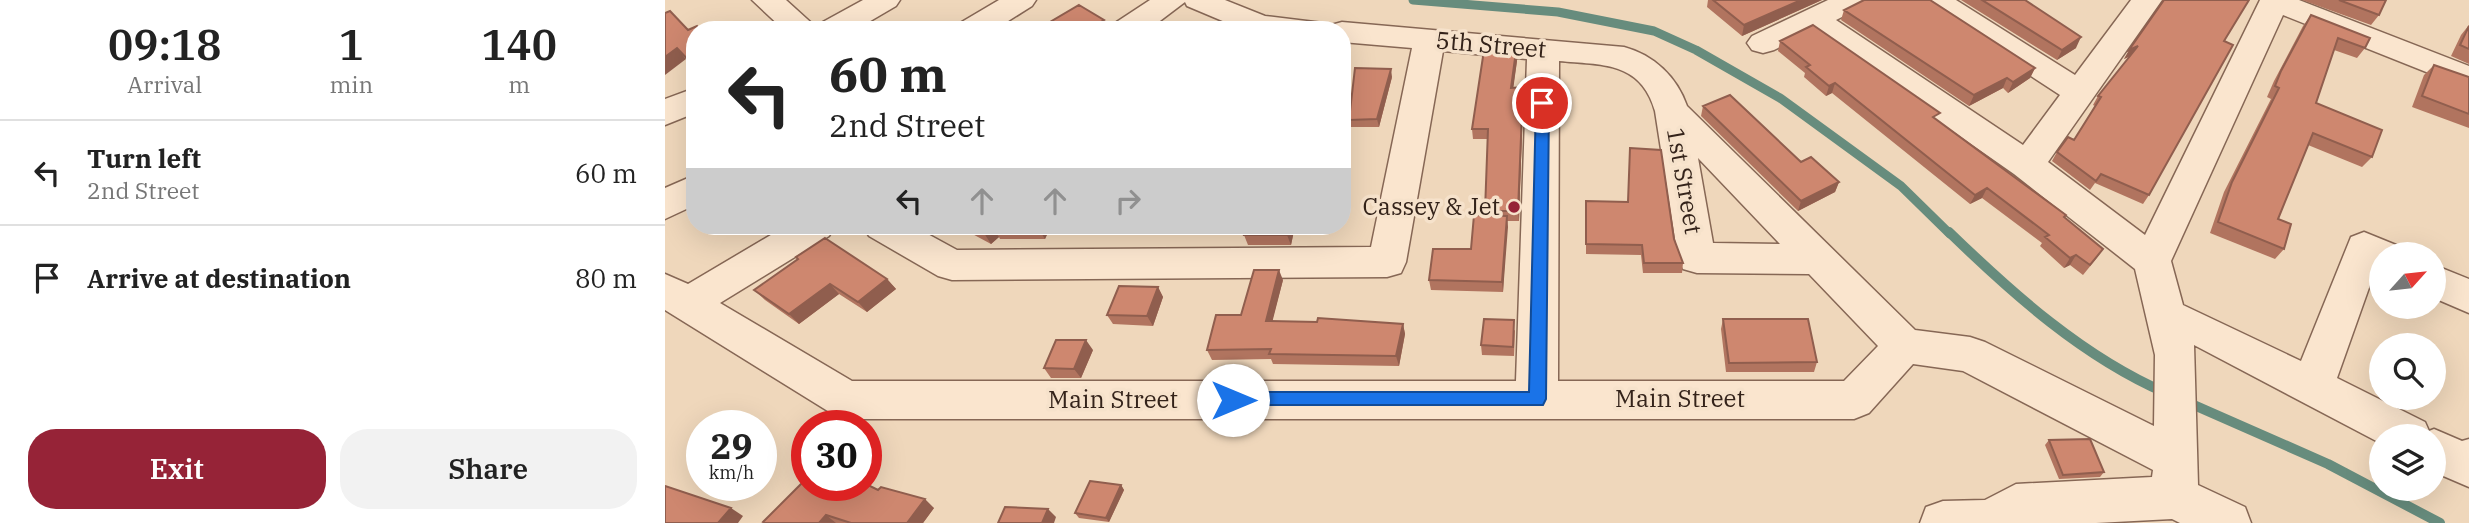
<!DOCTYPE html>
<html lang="en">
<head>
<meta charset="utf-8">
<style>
	body { margin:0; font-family:"IBM Plex Serif",serif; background:#f2f2f2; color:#222; height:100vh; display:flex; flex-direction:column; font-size:26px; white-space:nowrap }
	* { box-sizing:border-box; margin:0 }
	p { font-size:23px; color:#767676 }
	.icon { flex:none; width:38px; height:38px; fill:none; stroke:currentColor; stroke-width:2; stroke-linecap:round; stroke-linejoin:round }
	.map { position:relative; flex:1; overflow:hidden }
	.panel { display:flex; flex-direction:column; background:#fff; width:665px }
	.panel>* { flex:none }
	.top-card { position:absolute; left:21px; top:21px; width:665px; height:214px; border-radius:28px; box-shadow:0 7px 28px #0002; background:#fff; color:#222; overflow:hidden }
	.needle { width:46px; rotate:63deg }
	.fabs { position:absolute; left:1704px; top:242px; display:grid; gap:14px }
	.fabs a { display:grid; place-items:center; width:77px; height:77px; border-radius:50%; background:#fff; box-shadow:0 7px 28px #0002; font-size:35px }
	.speed { position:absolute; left:21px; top:410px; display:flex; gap:14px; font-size:35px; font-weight:700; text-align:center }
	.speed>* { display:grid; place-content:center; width:91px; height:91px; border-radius:50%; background:#fff; box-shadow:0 7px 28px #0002; line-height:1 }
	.speed small { font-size:18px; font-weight:400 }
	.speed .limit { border:10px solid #d22; background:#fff; color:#111 }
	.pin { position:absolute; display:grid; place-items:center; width:60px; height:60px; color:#fff; margin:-30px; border:4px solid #fff; border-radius:50%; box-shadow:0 2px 7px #0007 }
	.me { position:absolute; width:77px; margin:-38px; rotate:90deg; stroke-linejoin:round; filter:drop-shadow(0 0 5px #0008) }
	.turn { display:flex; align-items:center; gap:24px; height:147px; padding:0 28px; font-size:32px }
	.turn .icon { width:91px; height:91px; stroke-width:2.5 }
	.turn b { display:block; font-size:49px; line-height:60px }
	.lanes { display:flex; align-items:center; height:66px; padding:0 28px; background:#0003; justify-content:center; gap:35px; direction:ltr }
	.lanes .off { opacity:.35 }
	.eta { display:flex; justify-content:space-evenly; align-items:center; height:119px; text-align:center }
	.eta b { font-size:42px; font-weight:600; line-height:49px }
	.action { display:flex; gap:14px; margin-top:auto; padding:14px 28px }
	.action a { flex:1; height:80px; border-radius:28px; background:#962337; color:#fff; font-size:28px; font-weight:600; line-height:80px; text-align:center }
	.action a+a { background:#f2f2f2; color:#222 }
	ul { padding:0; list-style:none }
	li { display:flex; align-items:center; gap:21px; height:105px; padding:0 28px; border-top:2px solid #e0e0e0 }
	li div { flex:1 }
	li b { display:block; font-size:26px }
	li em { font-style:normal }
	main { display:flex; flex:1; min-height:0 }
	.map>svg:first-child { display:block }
</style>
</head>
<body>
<main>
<section class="panel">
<div class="eta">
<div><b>09:18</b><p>Arrival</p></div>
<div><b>1</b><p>min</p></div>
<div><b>140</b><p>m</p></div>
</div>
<ul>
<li><svg class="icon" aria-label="left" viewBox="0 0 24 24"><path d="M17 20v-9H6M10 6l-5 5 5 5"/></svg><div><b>Turn left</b><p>2nd Street</p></div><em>60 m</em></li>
<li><svg class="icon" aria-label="arrive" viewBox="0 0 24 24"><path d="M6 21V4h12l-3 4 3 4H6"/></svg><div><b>Arrive at destination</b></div><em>80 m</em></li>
</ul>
<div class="action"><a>Exit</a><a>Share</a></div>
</section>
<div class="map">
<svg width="1804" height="523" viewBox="0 0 1804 523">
	<rect width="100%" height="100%" fill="#efd7bb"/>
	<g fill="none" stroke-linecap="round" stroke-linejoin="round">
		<!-- stream-far1 -->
		<path stroke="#678c7d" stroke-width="9" d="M748,0l145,12 96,19 42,19 84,48 121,88 49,48"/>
		<!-- stream -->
		<path stroke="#678c7d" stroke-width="10" d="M1284,232c64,62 134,125 217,161
			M1522,402l141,62 112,59"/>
		<defs>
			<path id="minor" d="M87,0h34l31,28 4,-5 42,-23h37l-4,6 -41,24h-71z
				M334,0h37l-4,6 -38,24h-38l4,-7z
				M485,0h75l40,16 58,7 4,7h-83l-57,-24 -2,-4 -37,28h-37l4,-7z
				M1163,0h40l-4,6 -28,14 187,125 37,-50 -136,-89 -4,-6h36l119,75 56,-75h31l-114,162 97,73 115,-235h39l170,66v23l-186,-74 -112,246 12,44 118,56 50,-124 13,-5 32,13 4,9h-18v16l-6,-2 -39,110 88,44 4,9 5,-2 28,12 7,-2v48l-35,-15v-36h-52v8l-188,-99 4,140 47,22 6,16h-71l-8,-4 -76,4h-176l6,-16 17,-6 42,-1 31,-16 136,-7 1,-7 -190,-99 -50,-7 -44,49 -15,6h-1008l-15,-6 -166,-103v-36l23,10 98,-58h49l-6,10 -109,67 132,78h664l11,-322 -84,-8 -37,211 -5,11 -14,4 -435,3 -14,-4 -69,-40 -6,-10h50l44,24 414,-3 41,-199 -70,-6v-12h-14l3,-5 11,-3 282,25c30,8 53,30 63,59l228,224 55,7 15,5 169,84 1,-71 -20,-86 -121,-95 -203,-142 -37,18 -11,3 -11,-3 -5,-7 5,-7zM894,61c42,4 82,0 96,50l23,147 5,11 14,4 112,1 69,72 -34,35h-286zM1033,158l82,86 -67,-1z
				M30,88v25l-30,12v-26z
				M30,175v30l-30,14v-31z
				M1769,265l35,14v34l-35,-15z"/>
		</defs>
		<!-- minor casing -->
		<use href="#minor" stroke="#866755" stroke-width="3"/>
		<!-- minor -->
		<use href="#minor" fill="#fae5ce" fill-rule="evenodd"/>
	</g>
	<!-- wall -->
	<path fill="#b1745f" d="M1043,0h114l-80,36 -35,-29z
		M1296,0h64l51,48 -19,12z
		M1497,0h87l-25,41 -75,154 -6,9 -48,-21 -5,7 -38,-29 5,-9 17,-12 21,-34 -2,-1 5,-9 32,-40 -6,3 39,-58z
		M1637,0h84l-7,15 -8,10z
		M1179,10l191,58 -5,10 -22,15 -5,-5 -34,18 -128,-86z
		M1646,15l54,33 -8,10 -23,-8 -18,53 56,54 -10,10 -54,-22 -30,74 6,30 -9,10 -65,-26 14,-41 47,-93 -4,-2 7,-16 29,-55z
		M385,22l58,8h-54z
		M1804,25v39l-18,-8 10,-21z
		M1115,41l157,79 128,98 38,31 -7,10 -13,16 -13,-10 -6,3 -24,-22 2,-3 -60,-45 -12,6 -138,-111 -6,3 -22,-19 1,-4 -27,-22z
		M851,51l1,10 -4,26h10v11l-4,123h-12l-4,71 -72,-2 -2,-10 42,-31 15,-33 2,-77h-15l-1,-10z
		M1769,65l35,12v51l-57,-21 12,-32z
		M727,77l-13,50h-29l-1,-7z
		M1038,106l98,56 38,20 -4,10 -37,19 -97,-95z
		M921,201l88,38 9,24 -1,10h-39l-2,-18 -55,-1z
		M297,226h89l-6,13h-45l-1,-2 -8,7 -26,-14z
		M630,226l-4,19h-43l-4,-10z
		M222,279l9,10 -29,23 -28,-18 -40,30 -34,-24 -11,-10z
		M618,280l-11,41 131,3 2,10 -6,32 -126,-2 -2,-5 -59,1 -5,-10 34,-35z
		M493,287l5,10 -10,29 -40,-2 -6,-9z
		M1058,319l94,43 -3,10h-88l-5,-43z
		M850,330l-1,26 -32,-1 -1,-10z
		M428,350l-12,28h-30l-7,-10z
		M1384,440l55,32 -4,5 -41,2 -14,-34z
		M456,485l3,5 -15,32 -30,-4 -4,-5z
		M213,490l56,18 -11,15h-159z"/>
	<!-- shaded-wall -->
	<path fill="#905e4e" d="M1136,0h21l-80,36 2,-11z
		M439,20l4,10h-21z
		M1416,37l-5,11 -19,12 5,-10z
		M1473,46l-5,9 -9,4 5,-9z
		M12,48l9,11 -21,16v-18z
		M851,51l1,10 -5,37 -1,-10z
		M1370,68l-5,10 -22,15 5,-11z
		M726,69l1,8 -13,50 -2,-8z
		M1342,78l-4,10 -34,18 5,-11z
		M1170,83l-3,10 -6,3 3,-10z
		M858,87v11l-4,123 -1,-10z
		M1174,182l-4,10 -37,19 3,-10z
		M1322,188l-5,10 -12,6 5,-9z
		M842,216l1,11 -5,65 -1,-10z
		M328,226h6l-6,3 6,8 -8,7 -7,-11z
		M375,226h11l-6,13 -7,-11z
		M624,226h6l-4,19 -4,-10z
		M1411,255l-6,10 -6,3 6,-10z
		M614,270l4,10 -13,51 -4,-10z
		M222,279l9,10 -29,23 -9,-10z
		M165,284l9,10 -40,30 -10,-10z
		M493,287l5,10 -10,29 -6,-10z
		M738,324l2,10 -6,32 -3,-10z
		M421,340l7,10 -12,28 -7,-9z
		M456,485l3,5 -15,32 -3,-4z
		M260,499l9,9 -11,15h-16z
		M66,508l12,8 -5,7h-20z
		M383,509l8,8 -2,6h-12z
		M161,515l10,8h-17z"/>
	<!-- building -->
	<path fill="#ce876f" stroke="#905e4e" stroke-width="2" d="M1048,0h88l-57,25z
		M1199,0h66l105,68 -22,14 -6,-4 -33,17 -130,-85z
		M1317,0h43l56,37 -19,13z
		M1499,0h85l-25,41 9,4 -84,150 -48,-21 -5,7 -39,-29 11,-15 6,3 27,-43 -3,-1 40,-50 -9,4z
		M1674,0h47l-7,15z
		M414,5l25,15 -17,10h-24l-13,-8z
		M5,11l18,19 9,-4 3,4h-5l-1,36 -17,-18 -12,9v-44z
		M1646,15l59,23 -5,10 -27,-10 -22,65 66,27 -10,27 -59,-24 -35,86 13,5 -7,25 -66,-27 14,-40 47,-94 -4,-2 6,-15z
		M325,23l10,7h-23z
		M1148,25l127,88 -7,4 133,98 -2,2 39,32 -13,16 -14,-10 -6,3 -25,-21 4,-2 -62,-47 -12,7 -140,-112 -6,3 -23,-19 4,-2 -30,-24z
		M1804,26v23l-9,-4z
		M819,50l32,1 -5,37 12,-1 -5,124h-33l3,-82h-16z
		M1769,65l35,12v37l-47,-18z
		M690,68l36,1 -14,50 -28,1z
		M1065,95l71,67 10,-5 28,25 -38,19 -98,-95z
		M965,148l31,2 13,89 9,24h-39l-2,-18 -56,-1v-43l42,1z
		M809,215l33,1 -5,66 -73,-2 4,-31h38z
		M304,226h24l-9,7z
		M330,226h45l-2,2 -45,1z
		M581,226h43l-2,9h-43z
		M160,238l62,41 -29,23 -28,-18 -41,30 -35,-24 44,-31 -2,-2z
		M589,270h25l-13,51 51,1 1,-4 85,6 -7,32 -127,-2 2,-5 -64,1 9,-35h25z
		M454,286l39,1 -11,29 -40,-1z
		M819,319l30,1 -1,27 -32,-2z
		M1058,319h85l9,43 -88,1z
		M391,340h30l-12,29 -30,-1z
		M1425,439l14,33 -41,3 -14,-35z
		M142,478v7l59,-1 12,6 3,-3 44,12 -18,24h-56l-25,-8 -7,8h-54l-2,-1z
		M425,481l31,4 -15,33 -31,-5z
		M0,486l66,22 -13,15h-53z
		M340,507l43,2 -6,14h-44z"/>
	<!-- route -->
	<path fill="#1a73e8" stroke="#114b97" stroke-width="2" d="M877,98l7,5 -3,296 -3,6h-316l-3,-5 9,-8h296l7,-289z"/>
	<!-- markers -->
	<circle fill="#962337" stroke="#f6e2cb" stroke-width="2.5" cx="849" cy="207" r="7"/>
	<g text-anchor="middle" stroke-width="7" stroke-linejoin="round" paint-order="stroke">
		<!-- street labels -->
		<g font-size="24" fill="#34231a" stroke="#f6e2cb">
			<text transform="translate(826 45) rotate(5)" y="8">5th Street</text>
			<text transform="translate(1019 181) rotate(80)" y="8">1st Street</text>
			<text x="1015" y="407">Main Street</text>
			<text x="448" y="408">Main Street</text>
		</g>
		<!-- poi labels -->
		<g font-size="24" fill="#34231a" stroke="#f6e2cb" text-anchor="end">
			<text x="835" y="215">Cassey &amp; Jet</text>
		</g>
	</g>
</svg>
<div class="fabs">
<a><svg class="needle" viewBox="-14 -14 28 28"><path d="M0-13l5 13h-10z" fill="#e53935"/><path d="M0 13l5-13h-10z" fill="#767676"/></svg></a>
<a><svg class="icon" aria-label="search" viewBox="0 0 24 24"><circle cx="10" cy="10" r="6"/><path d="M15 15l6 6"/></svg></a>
<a><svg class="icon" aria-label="layers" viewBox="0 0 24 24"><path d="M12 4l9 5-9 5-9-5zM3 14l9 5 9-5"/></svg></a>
</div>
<div class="speed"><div>29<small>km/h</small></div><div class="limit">30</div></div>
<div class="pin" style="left:877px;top:103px;background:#d93025"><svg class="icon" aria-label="arrive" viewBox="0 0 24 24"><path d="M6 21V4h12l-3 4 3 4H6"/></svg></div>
<svg class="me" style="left:568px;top:400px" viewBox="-20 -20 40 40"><circle r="19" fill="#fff"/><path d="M0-13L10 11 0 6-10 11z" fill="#1a73e8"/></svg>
<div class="top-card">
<div class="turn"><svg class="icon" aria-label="left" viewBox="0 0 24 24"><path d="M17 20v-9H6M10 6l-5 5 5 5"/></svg><div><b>60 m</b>2nd Street</div></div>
<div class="lanes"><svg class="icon" aria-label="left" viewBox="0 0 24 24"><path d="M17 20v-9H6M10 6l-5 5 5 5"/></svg><svg class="icon off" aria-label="ahead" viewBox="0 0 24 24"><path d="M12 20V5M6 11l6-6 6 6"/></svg><svg class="icon off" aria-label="ahead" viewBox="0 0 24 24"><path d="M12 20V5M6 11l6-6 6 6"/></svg><svg class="icon off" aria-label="right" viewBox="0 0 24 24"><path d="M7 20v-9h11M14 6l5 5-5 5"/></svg></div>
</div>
</div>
</main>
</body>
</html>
